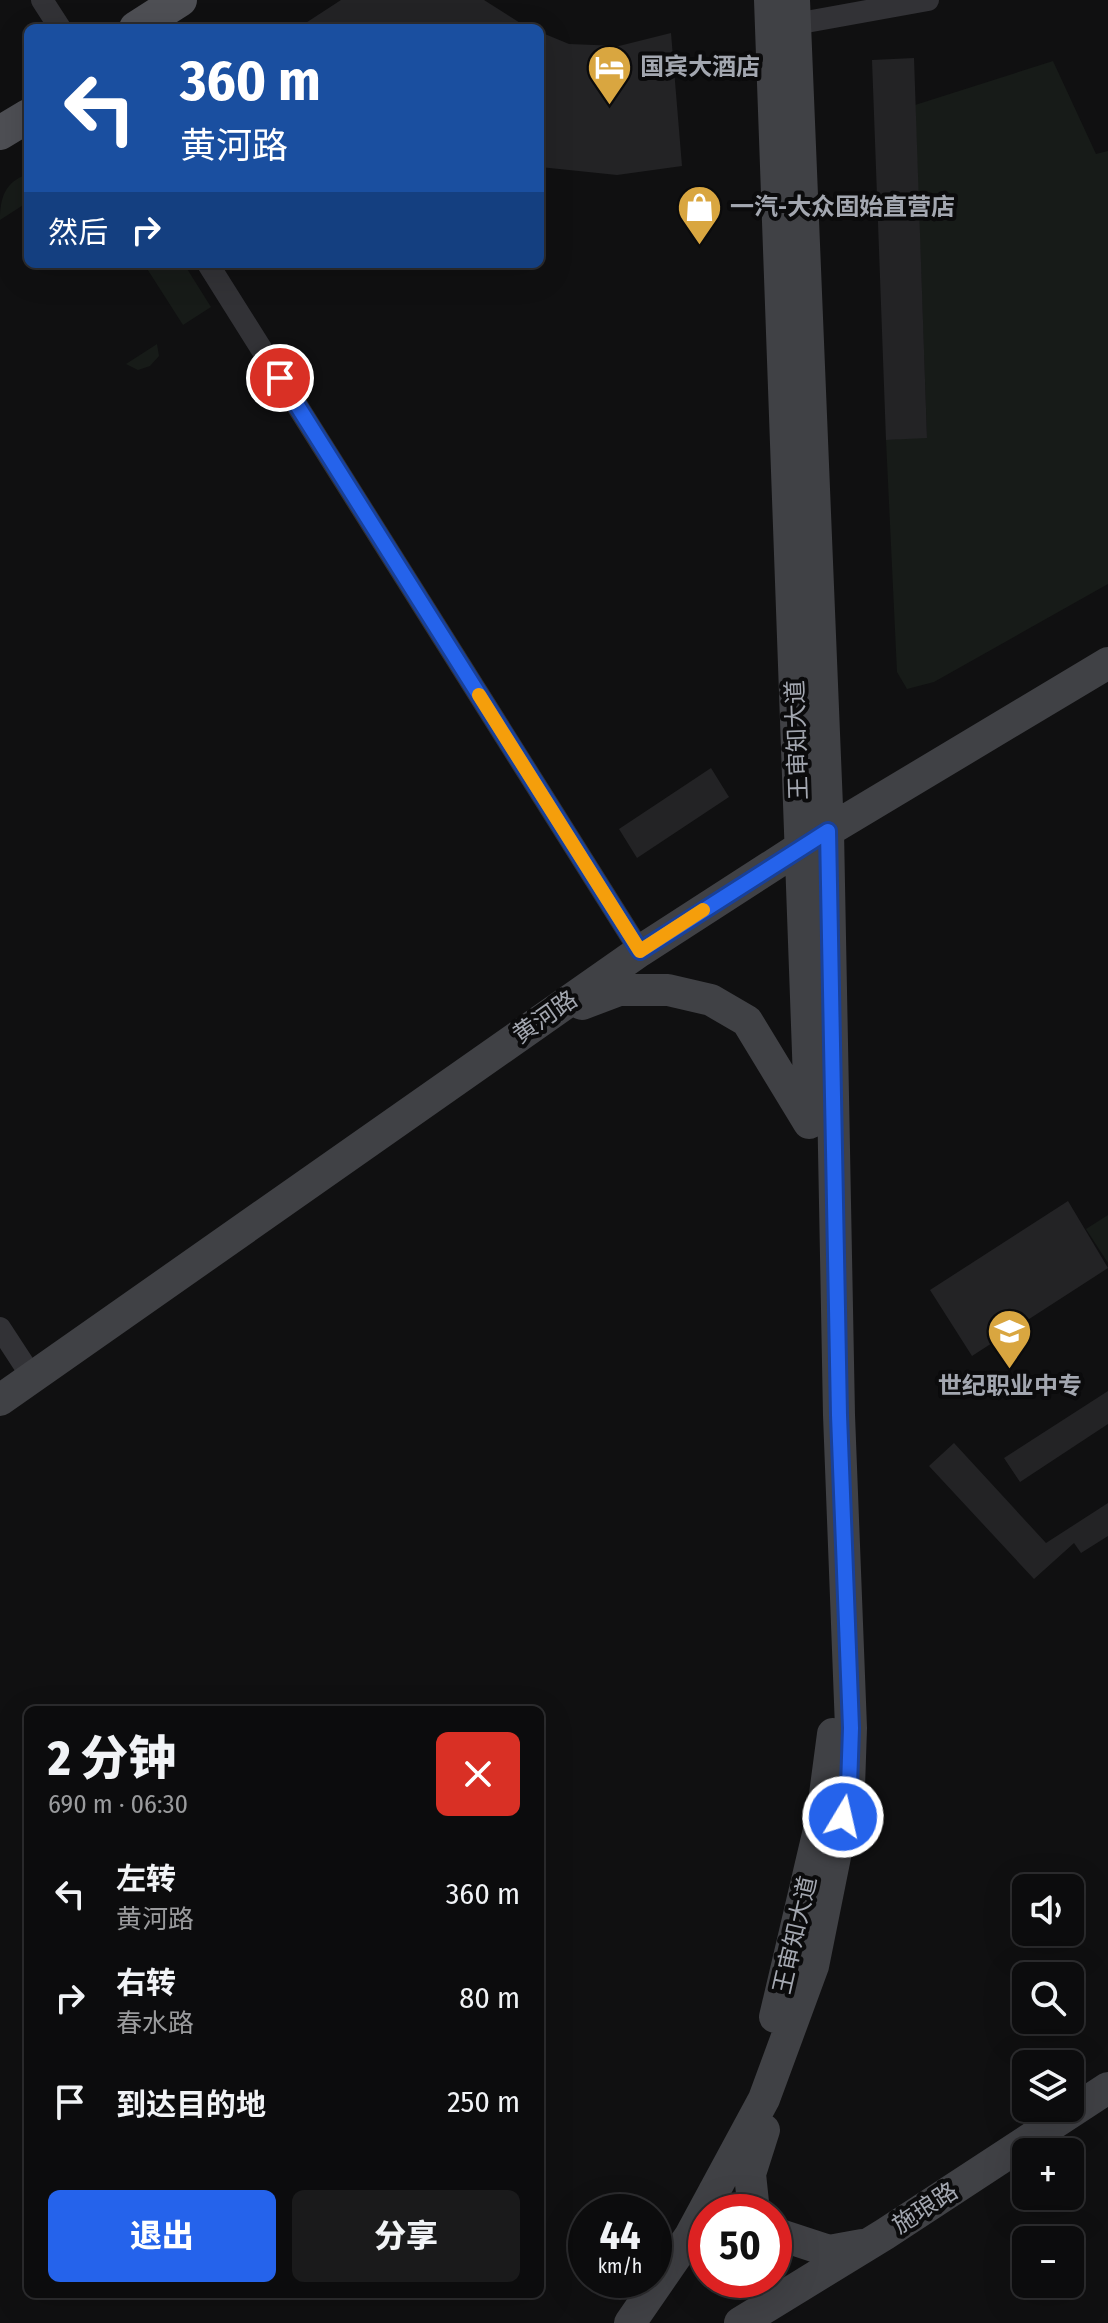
<!DOCTYPE html>
<html lang="zh">
<head>
<meta charset="utf-8">
<style>
	body { margin:0; font-family:"Fira Sans Condensed","Noto Sans SC",sans-serif; background:#1a1a1b; color:#f1f3f6; height:100vh; display:flex; flex-direction:column; font-size:30px; white-space:nowrap }
	* { box-sizing:border-box; margin:0 }
	p { font-size:26px; color:#9a9b9d }
	.icon { flex:none; width:44px; height:44px; fill:none; stroke:currentColor; stroke-width:2; stroke-linecap:round; stroke-linejoin:round }
	.map { position:relative; flex:1; overflow:hidden }
	.drawer { position:absolute; left:24px; top:1706px; width:520px; height:592px; display:flex; flex-direction:column; background:#0c0c0d; border-radius:12px; box-shadow:0 8px 32px #0002,0 0 0 2px #2c2c2e }
	.drawer>* { flex:none }
	.hud { position:absolute; left:24px; top:24px; width:520px; height:244px; border-radius:12px; box-shadow:0 8px 32px #0002,0 0 0 2px #2c2c2e; background:#1a4fa0; color:#fff; overflow:hidden }
	.fabs { position:absolute; left:1012px; top:1874px; display:grid; gap:16px }
	.fabs a { display:grid; place-items:center; width:72px; height:72px; border-radius:12px; background:#0c0c0d; box-shadow:0 8px 32px #0002,0 0 0 2px #2c2c2e; font-size:40px }
	.speed { position:absolute; left:568px; top:2194px; display:flex; gap:16px; font-size:40px; font-weight:700; text-align:center }
	.speed>* { display:grid; place-content:center; width:104px; height:104px; border-radius:50%; background:#0c0c0d; box-shadow:0 8px 32px #0002,0 0 0 2px #2c2c2e; line-height:1 }
	.speed small { font-size:20px; font-weight:400 }
	.speed .limit { border:12px solid #d22; background:#fff; color:#111 }
	.pin { position:absolute; display:grid; place-items:center; width:68px; height:68px; color:#fff; margin:-34px; border:4px solid #fff; border-radius:50%; box-shadow:0 2px 8px #0007 }
	.me { position:absolute; width:88px; margin:-44px; rotate:9deg; stroke-linejoin:round; filter:drop-shadow(0 0 6px #0008) }
	.turn { display:flex; align-items:center; gap:28px; height:168px; padding:0 24px; font-size:36px }
	.turn .icon { width:104px; height:104px; stroke-width:2.5 }
	.turn b { display:block; font-size:56px; line-height:68px }
	.then { display:flex; align-items:center; height:76px; padding:0 24px; background:#0003; gap:16px; font-size:30px }
	.round { display:grid; place-items:center; flex:none; width:84px; height:84px; border-radius:12px; background:#1a1a1b }
	.summary { display:flex; align-items:center; justify-content:space-between; height:136px; padding:0 24px }
	h1 { font-size:48px; font-weight:800; line-height:60px }
	.primary-button { display:flex; gap:16px; margin-top:auto; padding:16px 24px }
	.primary-button a { flex:1; height:92px; border-radius:12px; background:#2563eb; color:#fff; font-size:32px; font-weight:800; line-height:92px; text-align:center }
	.primary-button a+a { background:#1a1a1b; color:#f1f3f6 }
	ul { padding:0; list-style:none }
	li { display:flex; align-items:center; gap:24px; height:104px; padding:0 24px }
	li div { flex:1 }
	li b { display:block; font-size:30px }
	li em { font-style:normal }
	.map>svg:first-child { display:block }
</style>
</head>
<body>
<div class="map">
<svg width="1108" height="2323" viewBox="0 0 1108 2323">
	<rect width="100%" height="100%" fill="#101011"/>
	<!-- green -->
	<path fill="#171b18" d="M1053,61l43,93 12,-3v433l-174,98 -27,7 -10,-17 -11,-232 41,-3 -12,-332z
		M28,174v28l-28,18c0,-23 5,-38 28,-46z
		M144,264h40l27,43 -28,18z
		M157,344l2,12 -9,10 -12,4 -12,-6z
		M1108,1215v48l-22,-34z"/>
	<!-- building -->
	<path fill="#232325" d="M341,0h143l44,28h-230z
		M540,32l29,12 50,2 52,-13 11,133 -65,9 -77,-8z
		M914,58l13,380 -41,2 -14,-380z
		M711,768l18,29 -92,61 -18,-29z
		M1068,1201l40,67 -136,88 -42,-66z
		M1108,1391v33l-88,58 -16,-24z
		M954,1443l92,100 62,-40v33l-27,17 -7,-10 -40,36 -105,-113z"/>
	<g fill="none" stroke-linecap="round" stroke-linejoin="round">
		<!-- minor -->
		<path stroke="#323236" stroke-width="22" d="M42,0l18,28
			M784,26l144,-26
			M208,264l432,687
			M0,1328l32,49"/>
		<!-- secondary -->
		<path stroke="#404145" stroke-width="32" d="M770,0l40,1108
			M582,1004l37,-14h49l43,10 36,21 62,102
			M0,1400l640,-449 161,-104 307,-184
			M775,2017l47,-200 11,-83
			M754,2212l-4,-38 14,-44
			M774,2233l55,18 33,-6
			M630,2323l60,-87 74,-137 49,-133 36,-179 2,-59 -12,-313 -11,-584 -34,-831
			M740,2323l145,-89 223,-146"/>
		<!-- primary -->
		<path stroke="#4e4f54" stroke-width="34" d="M136,28l44,-28
			M0,133l28,-17"/>
	</g>
	<g fill="none" stroke-linecap="round" stroke-linejoin="round">
		<defs>
			<path id="route" d="M280,378l360,573 188,-120 11,584 12,313 -2,59 -6,30"/>
		</defs>
		<!-- route casing -->
		<use href="#route" stroke="#184099" stroke-width="20"/>
		<!-- route -->
		<use href="#route" stroke="#2563eb" stroke-width="14"/>
		<!-- slow -->
		<path stroke="#f59e0b" stroke-width="14" d="M479,695l161,256 63,-41"/>
	</g>
	<!-- icons -->
	<defs>
		<symbol id="hotel-pin" viewBox="-11 -11 22 30"><path d="M0 17L-7.5 6A9.5 9.5 0 1 1 7.5 6Z" fill="#d9a640" stroke="#0b0b0c"/><path d="M-6-4.5h1.5V1H6V5H4.5V3h-9V5H-6ZM-4 0a1.8 1.8 0 1 1 3.6 0ZM.5 0V-2.5h3Q6-2.5 6 0Z" fill="#fff"/></symbol>
		<symbol id="shop-pin" viewBox="-11 -11 22 30"><path d="M0 17L-7.5 6A9.5 9.5 0 1 1 7.5 6Z" fill="#d9a640" stroke="#0b0b0c"/><path d="M-5-2.5h2.3a2.7 3.5 0 0 1 5.4 0H5L5.5 6h-11ZM-1.5-2.5h3a1.5 2.3 0 0 0-3 0Z" fill="#fff"/></symbol>
		<symbol id="school-pin" viewBox="-11 -11 22 30"><path d="M0 17L-7.5 6A9.5 9.5 0 1 1 7.5 6Z" fill="#d9a640" stroke="#0b0b0c"/><path d="M0-5L7-2L0 1L-7-2ZM-4 1L0 2.5L4 1V4Q0 6-4 4Z" fill="#fff"/></symbol>
	</defs>
	<g fill-rule="evenodd">
		<use href="#hotel-pin" x="584" y="42" width="51" height="69"/>
		<use href="#shop-pin" x="674" y="182" width="51" height="69"/>
		<use href="#school-pin" x="984" y="1306" width="51" height="69"/>
	</g>
	<g text-anchor="middle" stroke-width="8" stroke-linejoin="round" paint-order="stroke">
		<!-- poi labels -->
		<g font-size="24" font-weight="bold" fill="#a3a7b0" stroke="#0b0b0c" text-anchor="start">
			<text x="640" y="75">国宾大酒店</text>
			<text x="730" y="215">一汽-大众固始直营店</text>
			<text x="1010" y="1394" text-anchor="middle">世纪职业中专</text>
		</g>
		<!-- street labels -->
		<g font-size="24" fill="#a3a7b0" stroke="#0b0b0c">
			<text transform="translate(797 740) rotate(-92)" y="8">王审知大道</text>
			<text transform="translate(545 1017) rotate(-35)" y="8">黄河路</text>
			<text transform="translate(795 1935) rotate(-77)" y="8">王审知大道</text>
			<text transform="translate(925 2208) rotate(-33)" y="8">施琅路</text>
		</g>
	</g>
</svg>
<div class="fabs">
<a><svg class="icon" aria-label="sound" viewBox="0 0 24 24"><path d="M4 9h4l5-4v14l-5-4H4zM17 9q2 3 0 6"/></svg></a>
<a><svg class="icon" aria-label="search" viewBox="0 0 24 24"><circle cx="10" cy="10" r="6"/><path d="M15 15l6 6"/></svg></a>
<a><svg class="icon" aria-label="layers" viewBox="0 0 24 24"><path d="M12 4l9 5-9 5-9-5zM3 14l9 5 9-5"/></svg></a>
<a>+</a>
<a>−</a>
</div>
<div class="speed"><div>44<small>km/h</small></div><div class="limit">50</div></div>
<div class="pin" style="left:280px;top:378px;background:#d93025"><svg class="icon" aria-label="arrive" viewBox="0 0 24 24"><path d="M6 21V4h12l-3 4 3 4H6"/></svg></div>
<svg class="me" style="left:843px;top:1817px" viewBox="-20 -20 40 40"><circle r="17" fill="#2563eb" stroke="#fff" stroke-width="3"/><path d="M0-11L8 9 0 5-8 9z" fill="#fff"/></svg>
<div class="hud">
<div class="turn"><svg class="icon" aria-label="left" viewBox="0 0 24 24"><path d="M17 20v-9H6M10 6l-5 5 5 5"/></svg><div><b>360 m</b>黄河路</div></div>
<div class="then">然后<svg class="icon" aria-label="right" viewBox="0 0 24 24"><path d="M7 20v-9h11M14 6l5 5-5 5"/></svg></div>
</div>
<section class="drawer">
<div class="summary"><div><h1>2 分钟</h1><p>690 m · 06:30</p></div><a class="round" style="background:#d93025;color:#fff"><svg class="icon" aria-label="close" viewBox="0 0 24 24"><path d="M6 6l12 12M18 6L6 18"/></svg></a></div>
<ul>
<li><svg class="icon" aria-label="left" viewBox="0 0 24 24"><path d="M17 20v-9H6M10 6l-5 5 5 5"/></svg><div><b>左转</b><p>黄河路</p></div><em>360 m</em></li>
<li><svg class="icon" aria-label="right" viewBox="0 0 24 24"><path d="M7 20v-9h11M14 6l5 5-5 5"/></svg><div><b>右转</b><p>春水路</p></div><em>80 m</em></li>
<li><svg class="icon" aria-label="arrive" viewBox="0 0 24 24"><path d="M6 21V4h12l-3 4 3 4H6"/></svg><div><b>到达目的地</b></div><em>250 m</em></li>
</ul>
<div class="primary-button"><a>退出</a><a>分享</a></div>
</section>
</div>
</body>
</html>
